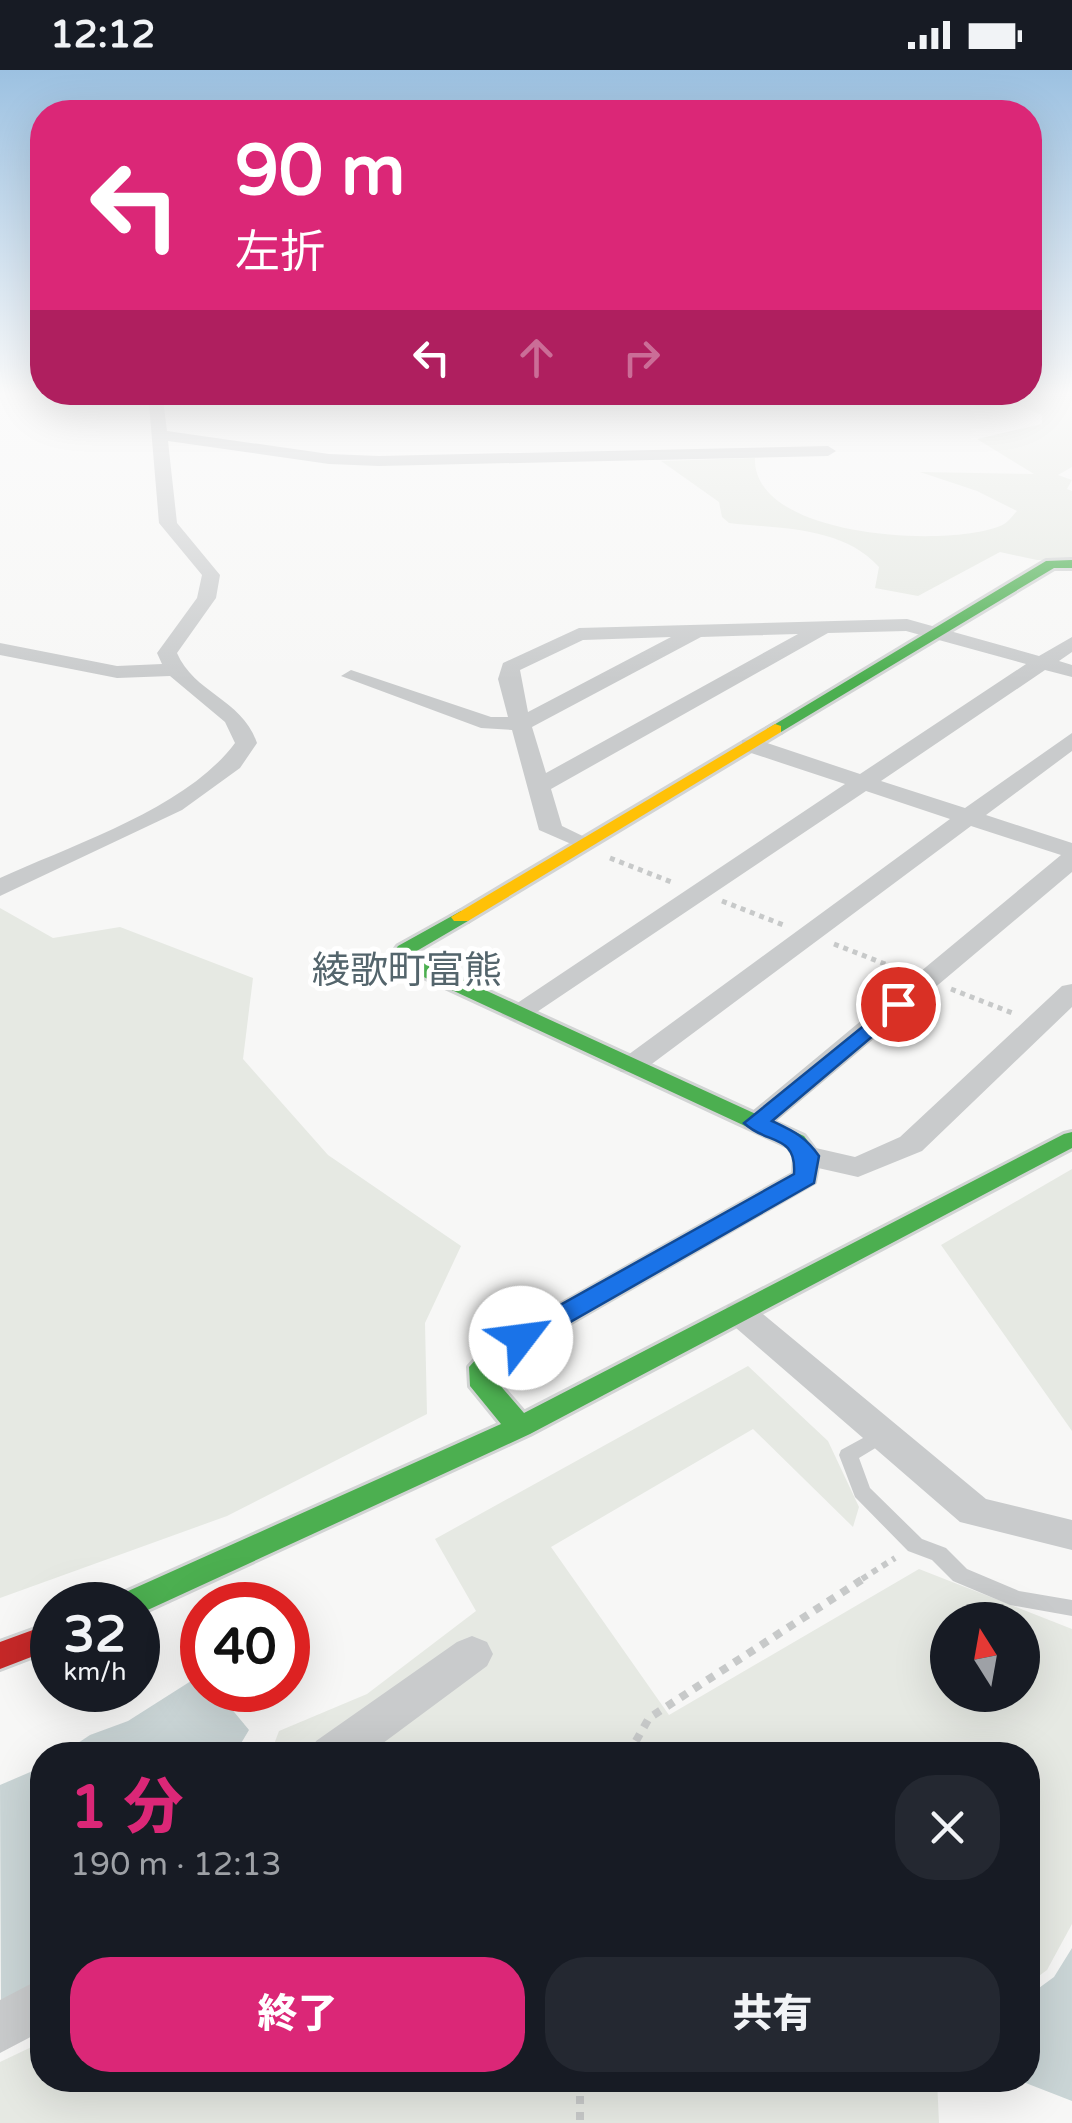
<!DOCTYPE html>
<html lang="ja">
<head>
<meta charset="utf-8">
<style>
	body { margin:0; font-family:"Varela Round","Noto Sans JP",sans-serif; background:#242831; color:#f1f3f6; height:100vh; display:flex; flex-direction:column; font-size:38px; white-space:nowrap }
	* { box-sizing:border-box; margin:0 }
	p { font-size:32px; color:#9ea1a6 }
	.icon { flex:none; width:55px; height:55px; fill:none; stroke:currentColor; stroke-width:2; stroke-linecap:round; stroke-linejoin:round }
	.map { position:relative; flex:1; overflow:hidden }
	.drawer { position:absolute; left:30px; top:1672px; width:1010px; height:350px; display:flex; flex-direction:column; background:#171b24; border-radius:40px; box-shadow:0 10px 40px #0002 }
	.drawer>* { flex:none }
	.top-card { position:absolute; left:30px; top:30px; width:1012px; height:305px; border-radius:40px; box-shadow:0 10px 40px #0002; background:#db2777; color:#fff; overflow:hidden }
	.needle { width:65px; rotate:349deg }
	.fabs { position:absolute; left:930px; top:1532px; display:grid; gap:20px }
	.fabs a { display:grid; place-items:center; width:110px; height:110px; border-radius:50%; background:#171b24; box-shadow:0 10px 40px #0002; font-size:50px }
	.speed { position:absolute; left:30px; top:1512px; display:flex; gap:20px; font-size:50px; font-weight:700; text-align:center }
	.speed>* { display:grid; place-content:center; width:130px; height:130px; border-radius:50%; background:#171b24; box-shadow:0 10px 40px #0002; line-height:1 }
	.speed small { font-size:25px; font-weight:400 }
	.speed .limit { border:15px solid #d22; background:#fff; color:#111 }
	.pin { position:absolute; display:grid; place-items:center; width:85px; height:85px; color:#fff; margin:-42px; border:5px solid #fff; border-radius:50%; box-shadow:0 2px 10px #0007 }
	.me { position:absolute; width:110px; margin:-55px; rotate:60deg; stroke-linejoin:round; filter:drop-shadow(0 0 8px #0008) }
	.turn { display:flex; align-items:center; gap:35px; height:210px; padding:0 40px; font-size:45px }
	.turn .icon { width:130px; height:130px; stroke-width:2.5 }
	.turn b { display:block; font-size:70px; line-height:85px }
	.lanes { display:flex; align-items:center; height:95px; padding:0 40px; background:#0003; justify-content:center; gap:50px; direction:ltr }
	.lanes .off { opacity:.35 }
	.round { display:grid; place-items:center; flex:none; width:105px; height:105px; border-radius:40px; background:#242831 }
	.headline { display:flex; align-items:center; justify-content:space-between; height:170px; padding:0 40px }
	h1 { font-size:60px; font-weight:800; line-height:75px; color:#db2777 }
	.primary-button { display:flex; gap:20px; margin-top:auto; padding:20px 40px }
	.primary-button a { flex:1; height:115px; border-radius:40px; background:#db2777; color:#fff; font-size:40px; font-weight:800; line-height:115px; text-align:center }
	.primary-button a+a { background:#242831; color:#f1f3f6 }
	.status { display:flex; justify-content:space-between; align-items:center; height:70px; padding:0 50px; background:#171b24; direction:ltr }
	.status svg { height:28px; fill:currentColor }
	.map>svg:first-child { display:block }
</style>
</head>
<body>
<div class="status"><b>12:12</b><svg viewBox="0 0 49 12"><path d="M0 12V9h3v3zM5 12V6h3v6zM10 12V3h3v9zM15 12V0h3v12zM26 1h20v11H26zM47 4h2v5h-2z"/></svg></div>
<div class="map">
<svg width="1072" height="2053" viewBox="0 0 1072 2053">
	<rect width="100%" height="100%" fill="#f7f7f6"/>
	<!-- green -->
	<path fill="#e6e9e3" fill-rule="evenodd" d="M1072,322v75l-14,8 14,5 -5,9 5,2v69h-35l-37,-8 -82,44 -43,-8 4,-21c-37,-41 -99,-38 -150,-44l-7,-6 -3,-15 -58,-41 94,-3c-3,80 192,90 245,68 7,-2 12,-10 17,-15l-40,-20 -57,-19 114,2 -57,-35 65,-15v-9l-26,-10 -40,2 -6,-11 -9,-3z
		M0,838l53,30 67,-11 133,51 -10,81 85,96 133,91 -36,77 2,91 -200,102 -227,82z
		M1072,1099v262l-131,-186z
		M748,1296l80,75 31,66 -6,20 -100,-98 -202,118 118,168 250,-146 153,60v295l-25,46 -19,14v-229h-758l9,-24 88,-37 109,-83 -41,-72zM948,1550h74v75h-74z
		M42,1972v38h895l2,43h-939v-61z"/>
	<!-- water -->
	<path fill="#cad5d6" d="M202,1604v16h14l33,40 -15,25h-174l30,-20 38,-14z
		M42,1697v212l-41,22 -1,-216z
		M1072,1878v153l-54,-21h10v-84l26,-19z"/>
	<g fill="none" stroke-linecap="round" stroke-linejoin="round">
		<defs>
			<path id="fast" d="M1072,490v8h-18l-273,164 -14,-3 279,-168z
				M461,841l10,6 -3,4 -53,31 2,7 387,177 15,20 -5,26 -307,177 -10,11 1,13 26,30 540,-279 8,-2v16l-542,286 -391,180 -1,-9h-25l4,-9 384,-172 -31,-38 -1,-19 20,-22 305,-171 1,-18 -7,-10 -388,-180 -5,-16 3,-4z"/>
			<path id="slow" d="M775,654l6,2v6l-313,189h-14l-3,-4z"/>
			<path id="jam" d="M52,1553v26l-52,20v-27z"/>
		</defs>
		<!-- fast casing -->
		<use href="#fast" stroke="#d2d4d4" stroke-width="6"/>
		<!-- slow casing -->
		<use href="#slow" stroke="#d2d4d4" stroke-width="6"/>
		<!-- jam casing -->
		<use href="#jam" stroke="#d2d4d4" stroke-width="6"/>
		<!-- path-far2 -->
		<path stroke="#c7c9c9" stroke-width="5" stroke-dasharray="5 5" stroke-linecap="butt" d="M610,788l64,25
			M722,831l64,25
			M834,874l69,27
			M951,919l64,25"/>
		<!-- path-far1 -->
		<path stroke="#c7c9c9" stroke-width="6" stroke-dasharray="6 6" stroke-linecap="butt" d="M862,1509l33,-21"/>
		<!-- path -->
		<path stroke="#c7c9c9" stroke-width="8" stroke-dasharray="8 8" stroke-linecap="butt" d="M628,1685l21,-37 217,-141
			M580,2010v43"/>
		<!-- lane -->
		<path fill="#c9cbcc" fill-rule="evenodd" d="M885,1356l7,2 2,5 -2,5 -33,20 11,30 52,51 24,9 21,21 52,22 53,9v16l-62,-11 -57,-24 -21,-21 -24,-9 -53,-54 -16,-42 2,-5z"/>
		<!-- street -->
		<path fill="#c9cbcc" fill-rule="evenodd" d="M148,322h14l5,39 162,23 50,2 449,-10 8,5 -8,5 -449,10 -50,-2 -161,-23 9,82 43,52 -4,23 -39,55c17,40 66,47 80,90l-17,25 -58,42 -182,86v-18c72,-33 187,-70 235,-135l-10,-21 -55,-46 -53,2 -117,-23v-12l117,23 45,-2 -5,-11 40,-55 5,-23 -43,-52z
			M907,549l132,37 33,-19v15l-13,9 13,4v12l-27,-7 -164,111 84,27 107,-75v18l-86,64 86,28v29l-305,257h-22l-4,-6 4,-6 316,-262 -90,-29 -330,246h-20l-5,-6 5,-6 329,-241 -84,-28 -341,229 -10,2 -14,-8 344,-230 -103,-34v-10h16l102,34 166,-110 -120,-33 -78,2 -277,156 11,37 35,17 -12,7 -46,-20 -27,-100 -31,-2 -140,-52 10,-6 140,47h17l-10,-38 5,-16 76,-35zM798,564l-252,139 -14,-46 169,-90zM671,567l-143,75 -8,-42 63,-30z
			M1072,914v23l-150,144 -64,26 -62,-14 -5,-7 16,-10 48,11 45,-20 162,-151z
			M740,1231l12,4 234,194 86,21v30l-112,-28 -232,-201 -5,-8 5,-8z
			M472,1566l15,6 6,12 -6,12 -120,89h-57l6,-14 141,-99z
			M42,1908v53l-42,22v-53z"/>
		<!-- fast -->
		<use href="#fast" fill="#4caf50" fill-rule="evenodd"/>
		<!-- slow -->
		<use href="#slow" fill="#ffc107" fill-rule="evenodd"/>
		<!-- jam -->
		<use href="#jam" fill="#c62828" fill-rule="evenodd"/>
	</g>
	<!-- sky -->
	<linearGradient id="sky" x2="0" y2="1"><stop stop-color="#9cc1e1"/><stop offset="0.53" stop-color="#fbfbfb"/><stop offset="1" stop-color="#fbfbfb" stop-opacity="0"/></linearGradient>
	<rect width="1072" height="610" fill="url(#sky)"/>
	<!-- route -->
	<path fill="#1a73e8" stroke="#114b97" stroke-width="2.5" d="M898,928l8,2v8l-134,113c21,10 33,15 47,35l-5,27 -284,162h-18l-4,-7 4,-6 282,-158c3,-41 -28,-29 -50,-51z"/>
	<g text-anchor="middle" stroke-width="10" stroke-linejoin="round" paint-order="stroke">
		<!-- quarter labels -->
		<g font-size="38" fill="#54656c" stroke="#fff">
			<text x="407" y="913">綾歌町富熊</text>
		</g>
	</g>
</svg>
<div class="fabs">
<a><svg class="needle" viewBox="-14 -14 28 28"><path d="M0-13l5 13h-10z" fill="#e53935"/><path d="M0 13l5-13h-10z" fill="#9ea1a6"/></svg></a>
</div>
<div class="speed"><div>32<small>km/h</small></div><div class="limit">40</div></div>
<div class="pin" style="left:898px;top:934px;background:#d93025"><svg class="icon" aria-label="arrive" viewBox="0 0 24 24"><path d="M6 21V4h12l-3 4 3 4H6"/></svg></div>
<svg class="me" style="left:521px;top:1268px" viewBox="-20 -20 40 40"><circle r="19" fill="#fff"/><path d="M0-13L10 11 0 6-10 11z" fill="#1a73e8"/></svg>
<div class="top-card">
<div class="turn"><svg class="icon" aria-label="left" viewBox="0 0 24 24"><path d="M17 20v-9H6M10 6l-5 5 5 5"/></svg><div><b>90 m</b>左折</div></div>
<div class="lanes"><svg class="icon" aria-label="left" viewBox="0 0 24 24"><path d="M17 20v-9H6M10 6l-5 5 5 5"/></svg><svg class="icon off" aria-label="ahead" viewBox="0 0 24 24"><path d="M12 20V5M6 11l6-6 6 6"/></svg><svg class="icon off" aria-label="right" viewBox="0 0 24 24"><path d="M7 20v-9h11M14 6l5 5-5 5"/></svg></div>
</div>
<section class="drawer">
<div class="headline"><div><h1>1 分</h1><p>190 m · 12:13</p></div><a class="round"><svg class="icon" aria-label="close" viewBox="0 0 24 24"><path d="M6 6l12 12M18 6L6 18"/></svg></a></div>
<div class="primary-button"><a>終了</a><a>共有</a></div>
</section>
</div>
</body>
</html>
